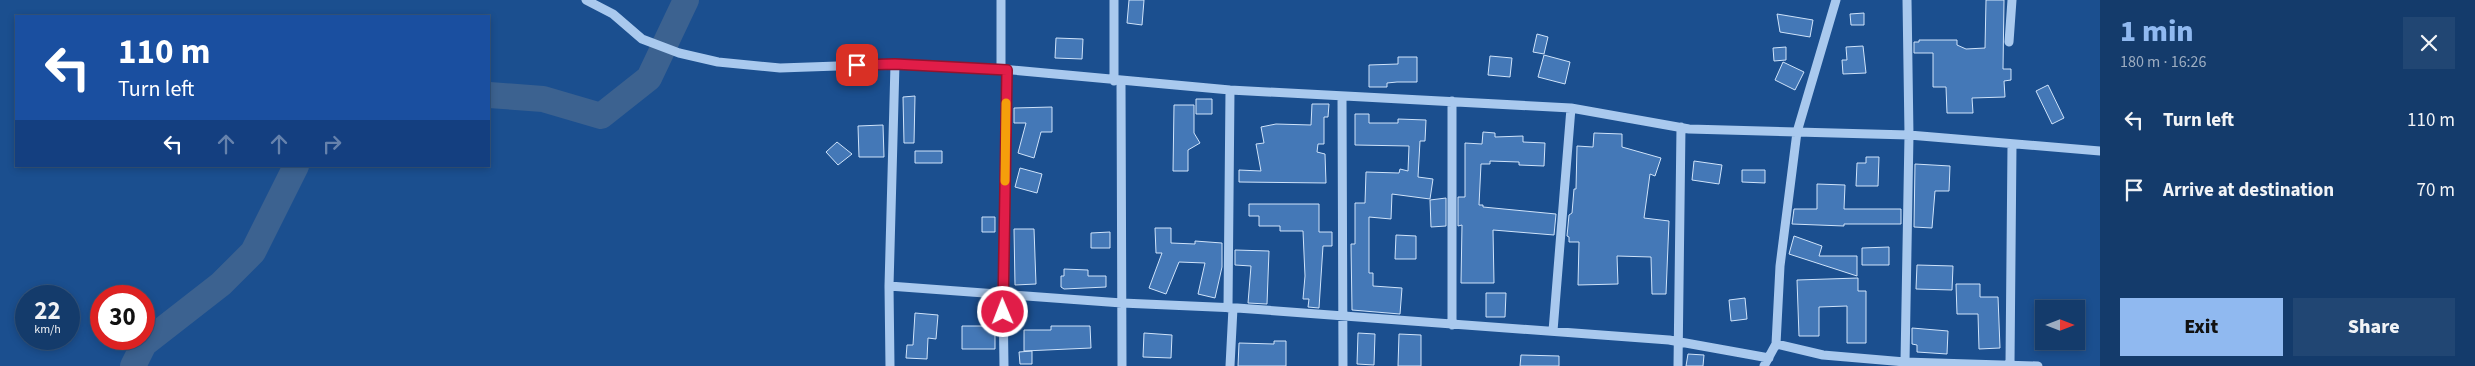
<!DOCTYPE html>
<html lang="en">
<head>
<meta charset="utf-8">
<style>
	body { margin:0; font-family:"Source Sans 3",sans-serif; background:#214673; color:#f1f3f6; height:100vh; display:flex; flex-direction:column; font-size:19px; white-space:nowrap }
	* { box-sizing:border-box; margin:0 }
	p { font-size:16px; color:#9dadc1 }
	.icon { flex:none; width:28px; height:28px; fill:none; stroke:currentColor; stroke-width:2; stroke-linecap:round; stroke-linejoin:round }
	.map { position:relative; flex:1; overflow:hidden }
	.side { display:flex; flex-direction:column; background:#143b6b; width:375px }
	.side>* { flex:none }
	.hud { position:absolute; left:15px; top:15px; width:475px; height:152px; border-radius:0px; box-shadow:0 2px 8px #0003,0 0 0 1px #33557e; background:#1a4fa0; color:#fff; overflow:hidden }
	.needle { width:32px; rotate:90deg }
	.tools { position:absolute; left:2035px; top:300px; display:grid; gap:10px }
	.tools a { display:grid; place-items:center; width:50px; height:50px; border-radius:0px; background:#143b6b; box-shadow:0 2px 8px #0003,0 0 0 1px #33557e; font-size:25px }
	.speed { position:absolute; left:15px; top:285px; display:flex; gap:10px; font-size:25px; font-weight:700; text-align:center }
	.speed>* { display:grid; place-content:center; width:65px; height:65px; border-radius:50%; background:#143b6b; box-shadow:0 2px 8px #0003,0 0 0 1px #33557e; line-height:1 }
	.speed small { font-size:12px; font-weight:400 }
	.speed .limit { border:8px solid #d22; background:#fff; color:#111 }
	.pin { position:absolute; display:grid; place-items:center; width:42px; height:42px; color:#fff; margin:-21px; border-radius:10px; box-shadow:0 2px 8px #0006 }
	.me { position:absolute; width:55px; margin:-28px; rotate:359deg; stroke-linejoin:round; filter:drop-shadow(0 0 4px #0008) }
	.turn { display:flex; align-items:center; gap:18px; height:105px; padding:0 20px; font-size:22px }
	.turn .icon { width:65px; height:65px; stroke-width:2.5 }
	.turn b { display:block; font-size:35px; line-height:42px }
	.lanes { display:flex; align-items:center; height:48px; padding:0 20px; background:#0003; justify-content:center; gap:25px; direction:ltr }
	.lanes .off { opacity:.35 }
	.round { display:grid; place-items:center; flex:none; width:52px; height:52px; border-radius:0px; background:#214673 }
	.summary { display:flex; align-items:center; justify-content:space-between; height:85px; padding:0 20px }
	h1 { font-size:30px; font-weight:800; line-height:38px; color:#90b9f0 }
	.primary-button { display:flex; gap:10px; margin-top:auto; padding:10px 20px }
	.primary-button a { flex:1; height:58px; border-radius:0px; background:#90b9f0; color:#111; font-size:20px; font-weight:800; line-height:58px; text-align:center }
	.primary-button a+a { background:#214673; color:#f1f3f6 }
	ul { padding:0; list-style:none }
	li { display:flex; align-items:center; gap:15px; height:70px; padding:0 20px }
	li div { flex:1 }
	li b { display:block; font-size:19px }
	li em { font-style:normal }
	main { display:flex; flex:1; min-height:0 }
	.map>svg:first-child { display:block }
</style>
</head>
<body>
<main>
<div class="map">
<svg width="2100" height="366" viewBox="0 0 2100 366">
	<rect width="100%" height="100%" fill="#1b4f8f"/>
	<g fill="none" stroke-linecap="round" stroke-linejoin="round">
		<!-- river -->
		<path stroke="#3c6290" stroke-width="26" d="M489,95l54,4 58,17 48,-38 37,-78
			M133,366l11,-22 77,-60 32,-32 43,-86"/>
	</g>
	<!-- building -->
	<path fill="#4478b7" stroke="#cfe3fa" d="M1129,0h15l-2,25 -15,-2z
		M1986,0h18l-1,69h8v11l-7,1 1,16 -33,1 1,15h-26l-1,-26h-13v-34h-19v-11h5v-2h38v5l9,4 19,-1z
		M1864,13v12h-13l-1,-11z
		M1777,14l36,6 -3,17 -30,-5z
		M1537,34l11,3 -4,17 -11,-2z
		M1056,38l27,1 -1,20 -27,-1z
		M1863,46l3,27 -23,1 -1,-14h5l-1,-13z
		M1786,47v13l-12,1 -1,-13z
		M1544,55l26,7 -5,22 -27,-7z
		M1490,56l22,2 -2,19 -22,-2z
		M1398,57h19v25h-20l-10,1v4h-18v-22l29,-1z
		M1783,62l21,10 -9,18 -20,-10z
		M2048,85l16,33 -12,6 -16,-33z
		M915,96l-1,47h-10l-1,-46z
		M1196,99h16v15h-16z
		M1312,104h17l-1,13h-4v27h-6l-1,8 8,2 1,29 -87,-1v-12l22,1 -5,-27 8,-1 -3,-16 15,-3 35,1z
		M1174,105h20v28l6,10 -12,7v21h-15z
		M1052,107v25h-11l-7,26 -16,-5 8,-30h-12v-15z
		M1355,114h14v9h29v-4l28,1 -1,21h-5l-2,36 15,2 -3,20 -38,-5 -1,25 -22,-2v56h4v13l29,2 -2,26 -48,-4 -1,-66h4v-41h10l1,-31 33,1 1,-4 8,2 1,-25 -54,-1z
		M883,125l1,32h-25l-1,-31z
		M1483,132l12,1v4l28,-1v6l22,1 -1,23 -25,-1v-3l-29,-1v3h-9l-2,41h4v2l73,7 -2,21 -61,-5 1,53h-33l1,-58 -4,1v-29h7v-54l17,1z
		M1594,133l28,1v13l39,11 -6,18 -5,-2 -6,44 25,3 -3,73h-14l-1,-37 -34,-1 1,28 -40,1 1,-43h-10v-5l-2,-1 2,-21 3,-2 2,-24h2l1,-43 16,1z
		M837,142l15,12 -14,11 -12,-13z
		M915,151h27v12h-27z
		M1866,157h13l-1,29h-22l1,-23h9z
		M1694,161l28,4 -3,19 -27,-4z
		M1915,164l35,2 -1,25h-14l-3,37 -18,-1z
		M1020,168l22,6 -5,19 -22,-6z
		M1742,170h23v13l-23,-1z
		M1817,184l28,1 -1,24h57v15h-57v2l-52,-2 2,-15h23z
		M1446,198v28l-15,1 -1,-27z
		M1249,204h70v28h13v14h-9l-4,62 -11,-1 1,-8h-6l2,-23 -2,-45h-23v-5h-21v-10h-10z
		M982,217h13v15h-13z
		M1155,228h16v15l24,1v-3l27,2v24l-7,31 -17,-4 7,-31 -26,-1 -13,32 -17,-6 13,-35h-6z
		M1014,229h20l2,55 -21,1z
		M1110,232v16h-19v-15z
		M1396,235l20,1v23h-21z
		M1794,236l28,10 -3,10h38v20l-68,-22z
		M1889,247v18h-27v-17z
		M1235,250l34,1 -2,53 -19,-1 3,-37 -16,-1z
		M1917,265l36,1 -1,24 -36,-1z
		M1064,269l24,1v6h18v11l-42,2 -3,-2v-11h3z
		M1858,278v13h8v52h-19v-37l-28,1v29h-20l-2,-56z
		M1956,284h24v13h18l2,51 -21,1 -1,-35h-21z
		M1486,293h20l-1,24h-19z
		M1745,298l2,21 -16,2 -2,-21z
		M915,313l23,2 -2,24 -8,-1 -1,21 -21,-1 1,-13h6z
		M962,326h33v23h-33z
		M1051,326h39l1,22 -67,3v-21h27z
		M1912,328l36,3 -1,23 -30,-2v-7l-5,-1z
		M1144,333l28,2 -1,23 -28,-1z
		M1358,333l17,1 -1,31 -17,-1z
		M1399,334l22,1v31h-23z
		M1274,341h12v25h-48l1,-23 35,1z
		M1032,351v13h-12l-1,-12z
		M1688,354l16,1 -1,11h-17z
		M1521,355l38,1v10h-39z"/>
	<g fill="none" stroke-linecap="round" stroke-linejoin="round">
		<!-- minor -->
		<path stroke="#a9c9ee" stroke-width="9" d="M586,0l27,14 29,25 37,14 39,9 62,6 115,-4 106,5 229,21 341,18 118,21 220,6 191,16
			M1001,0v69
			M2009,42l3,-42
			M1114,81v-81
			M1121,81l1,285
			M1342,97l1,269
			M1452,101v224
			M889,286l233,17 115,5 432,32 100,18
			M1228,308l2,-218
			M1553,331l18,-223
			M1776,344l47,11 82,7 133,4
			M1905,362l4,-227 -2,-135
			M2010,364l2,-219
			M890,366l-1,-80 6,-222
			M1004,366l-1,-71 4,-225
			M1230,366l3,-58
			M1678,366l3,-239
			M1764,366l12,-22 4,-78 17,-134 39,-132"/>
	</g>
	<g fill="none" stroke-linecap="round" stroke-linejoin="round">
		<defs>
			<path id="route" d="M857,65l38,-1 112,6 -4,242"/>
		</defs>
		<!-- route casing -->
		<use href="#route" stroke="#92132f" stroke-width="12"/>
		<!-- route -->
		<use href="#route" stroke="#e11d48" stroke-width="9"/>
		<!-- slow -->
		<path stroke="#f59e0b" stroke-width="9" d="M1005,181l1,-78"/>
	</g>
</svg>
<div class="tools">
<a><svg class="needle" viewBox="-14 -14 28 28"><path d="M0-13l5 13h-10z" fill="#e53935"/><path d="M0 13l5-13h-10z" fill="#9dadc1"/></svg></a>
</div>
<div class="speed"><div>22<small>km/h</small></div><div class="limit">30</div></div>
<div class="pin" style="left:857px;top:65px;background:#d93025"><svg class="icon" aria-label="arrive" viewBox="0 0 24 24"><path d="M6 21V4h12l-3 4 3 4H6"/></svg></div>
<svg class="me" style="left:1003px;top:312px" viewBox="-20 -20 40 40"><circle r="17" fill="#e11d48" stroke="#fff" stroke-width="3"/><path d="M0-11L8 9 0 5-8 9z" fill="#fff"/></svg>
<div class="hud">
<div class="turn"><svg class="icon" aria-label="left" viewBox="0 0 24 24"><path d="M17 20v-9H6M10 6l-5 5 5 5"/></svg><div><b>110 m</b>Turn left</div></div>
<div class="lanes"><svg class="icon" aria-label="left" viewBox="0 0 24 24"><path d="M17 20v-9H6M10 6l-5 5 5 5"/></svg><svg class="icon off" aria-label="ahead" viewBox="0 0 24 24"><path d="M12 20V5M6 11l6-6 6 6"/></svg><svg class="icon off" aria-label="ahead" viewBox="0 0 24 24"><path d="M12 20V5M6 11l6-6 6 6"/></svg><svg class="icon off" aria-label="right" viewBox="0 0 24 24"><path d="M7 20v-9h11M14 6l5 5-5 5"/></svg></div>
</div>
</div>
<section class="side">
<div class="summary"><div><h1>1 min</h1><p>180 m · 16:26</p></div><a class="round"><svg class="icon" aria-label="close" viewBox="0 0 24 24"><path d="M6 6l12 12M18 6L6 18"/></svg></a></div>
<ul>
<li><svg class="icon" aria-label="left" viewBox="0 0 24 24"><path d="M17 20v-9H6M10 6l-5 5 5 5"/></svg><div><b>Turn left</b></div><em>110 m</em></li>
<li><svg class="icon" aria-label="arrive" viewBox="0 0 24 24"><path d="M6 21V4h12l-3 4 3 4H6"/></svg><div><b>Arrive at destination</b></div><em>70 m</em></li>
</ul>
<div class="primary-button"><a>Exit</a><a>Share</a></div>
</section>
</main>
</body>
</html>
